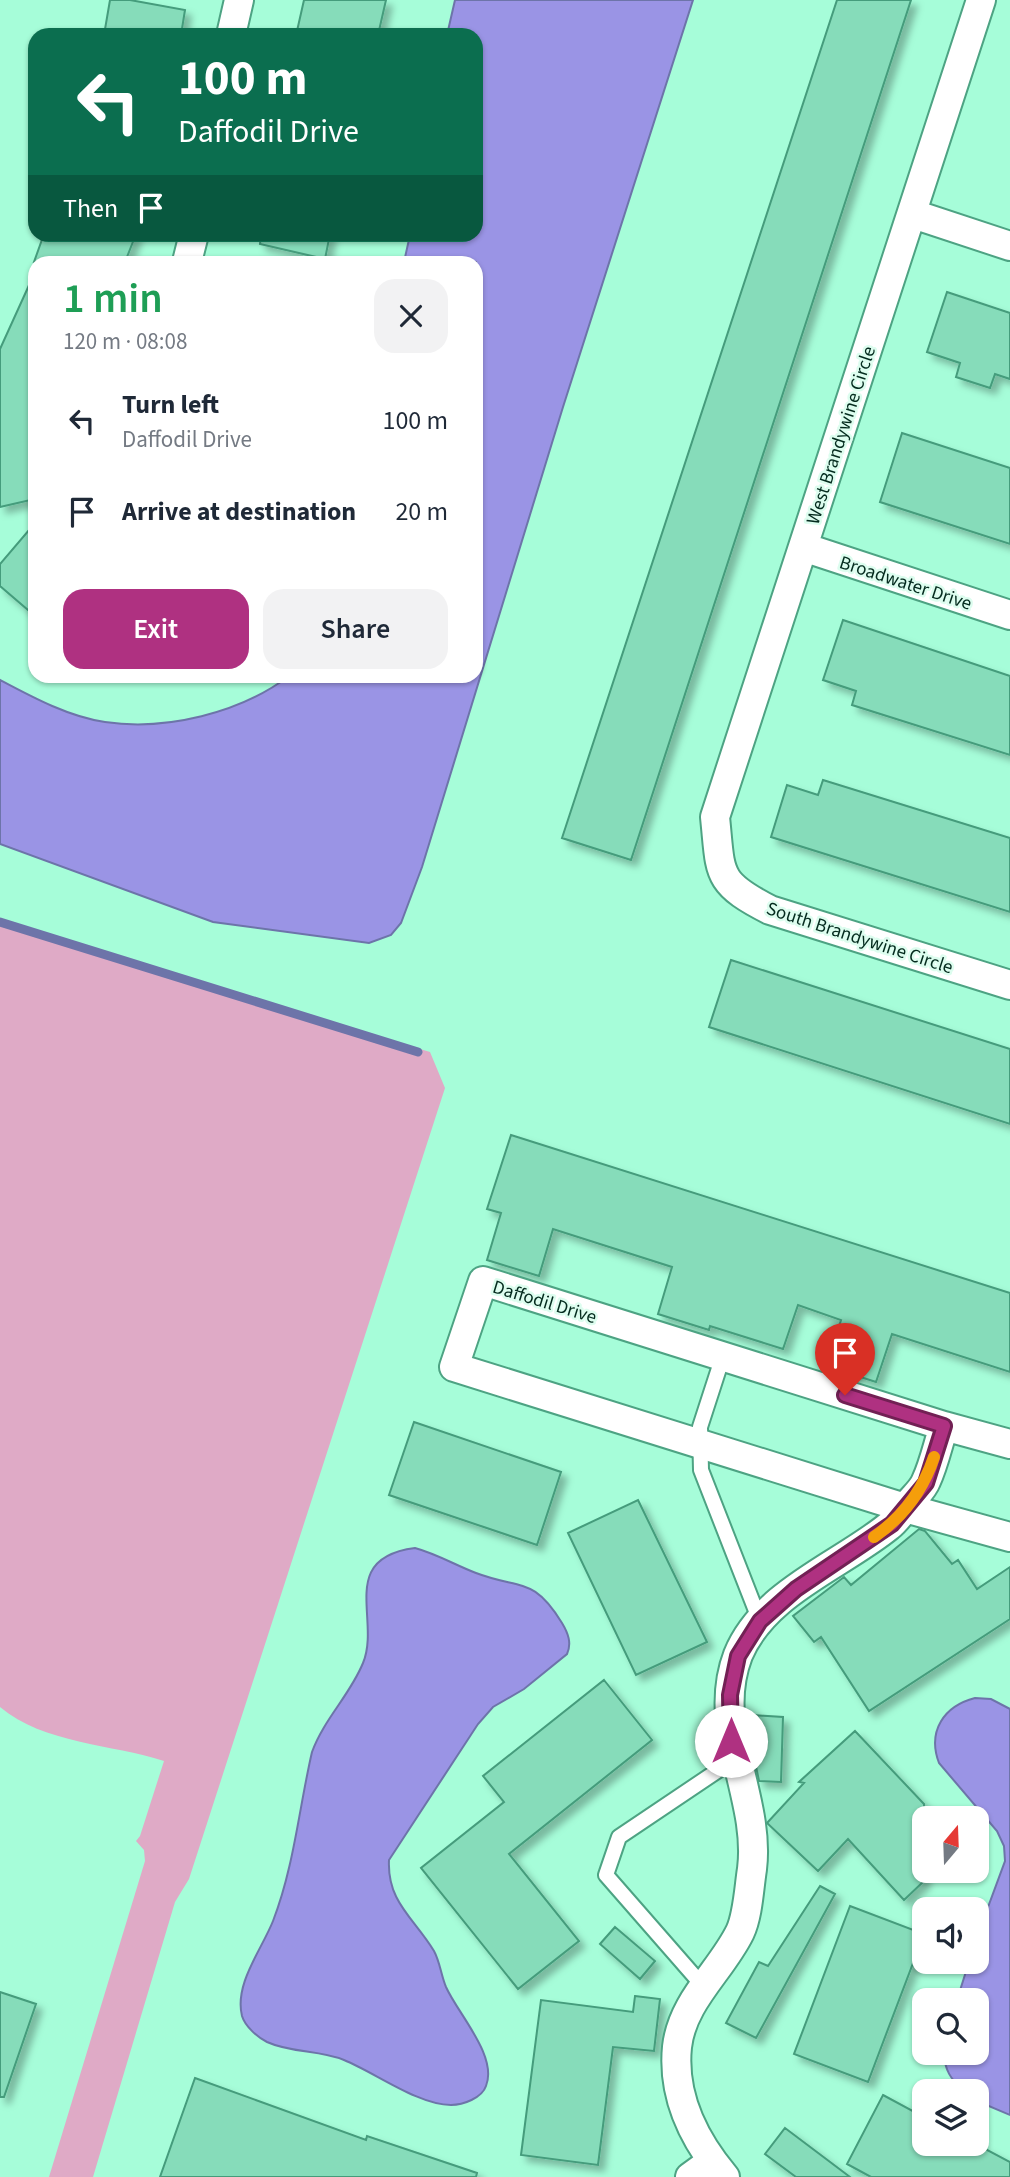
<!DOCTYPE html>
<html lang="en">
<head>
<meta charset="utf-8">
<style>
	body { margin:0; font-family:"Source Sans 3",sans-serif; background:#f2f2f3; color:#1f2937; height:100vh; display:flex; flex-direction:column; font-size:26px; white-space:nowrap }
	* { box-sizing:border-box; margin:0 }
	p { font-size:23px; color:#747a83 }
	.icon { flex:none; width:38px; height:38px; fill:none; stroke:currentColor; stroke-width:2; stroke-linecap:round; stroke-linejoin:round }
	.map { position:relative; flex:1; overflow:hidden }
	.side { position:absolute; left:28px; top:256px; width:455px; height:427px; display:flex; flex-direction:column; background:#fff; border-radius:21px; box-shadow:0 2px 5px #0004 }
	.side>* { flex:none }
	.banner { position:absolute; left:28px; top:28px; width:455px; height:214px; border-radius:21px; box-shadow:0 2px 5px #0004; background:#0b6e4f; color:#fff; overflow:hidden }
	.needle { width:46px; rotate:19deg }
	.tools { position:absolute; left:912px; top:1806px; display:grid; gap:14px }
	.tools a { display:grid; place-items:center; width:77px; height:77px; border-radius:14px; background:#fff; box-shadow:0 2px 5px #0004; font-size:35px }
	.pin { position:absolute; display:grid; place-items:center; width:60px; height:60px; color:#fff; margin:-72px -30px; border-radius:50% 50% 50% 0; rotate:-45deg; box-shadow:0 0 7px #0007 }
	.pin .icon { rotate:45deg }
	.me { position:absolute; width:77px; margin:-38px; rotate:0deg; stroke-linejoin:round; filter:drop-shadow(0 0 5px #0008) }
	.turn { display:flex; align-items:center; gap:24px; height:147px; padding:0 35px; font-size:32px }
	.turn .icon { width:91px; height:91px; stroke-width:2.5 }
	.turn b { display:block; font-size:49px; line-height:60px }
	.then { display:flex; align-items:center; height:66px; padding:0 35px; background:#0003; gap:14px; font-size:26px }
	.round { display:grid; place-items:center; flex:none; width:74px; height:74px; border-radius:21px; background:#f2f2f3 }
	.headline { display:flex; align-items:center; justify-content:space-between; height:119px; padding:0 35px }
	h1 { font-size:42px; font-weight:600; line-height:52px; color:#1e9e55 }
	.cta { display:flex; gap:14px; margin-top:auto; padding:14px 35px }
	.cta a { flex:1; height:80px; border-radius:21px; background:#af3181; color:#fff; font-size:28px; font-weight:600; line-height:80px; text-align:center }
	.cta a+a { background:#f2f2f3; color:#1f2937 }
	ul { padding:0; list-style:none }
	li { display:flex; align-items:center; gap:21px; height:91px; padding:0 35px }
	li div { flex:1 }
	li b { display:block; font-size:26px }
	li em { font-style:normal }
	.map>svg:first-child { display:block }
</style>
</head>
<body>
<div class="map">
<svg width="1010" height="2177" viewBox="0 0 1010 2177">
	<defs>
		<filter id="shadow"><feDropShadow dx="6" dy="6" stdDeviation="3.5" flood-color="#0004"/></filter>
	</defs>
	<rect width="100%" height="100%" fill="#a6fdd9"/>
	<!-- green -->
	<path fill="#dfaac6" d="M0,922l430,130 15,36 -256,791 -14,23 -82,275h-44l96,-316 -1,-11 -8,-9 4,-5 24,-75c-52,-17 -120,-17 -164,-54z"/>
	<!-- water -->
	<path fill="#9a94e5" stroke="#6d74a9" stroke-width="2" d="M455,0h238l-130,407 -141,460 -21,56 -10,12 -22,8 -156,-21 -213,-78v-164c32,17 69,37 105,42 61,9 135,-9 184,-46h187v-414h-72l6,-27 66,-1v-199h-29z
		M415,1548c22,6 40,17 61,25 45,17 57,3 86,50 6,10 10,20 5,31l-43,35 -31,18 -15,17 -89,136c-2,42 25,58 45,91 6,11 7,24 12,36 12,27 52,69 40,99 -4,12 -23,19 -35,19 -33,0 -77,-33 -107,-45 -25,-10 -53,-7 -77,-18 -10,-5 -22,-16 -25,-26 -8,-32 20,-67 31,-95 21,-54 26,-113 39,-169 12,-33 38,-57 51,-89 18,-43 -26,-105 52,-115z
		M975,1698l16,1 19,10v406l-33,-14 -1,-10h-13c-11,-11 -20,-22 -18,-38h31v-53h-19l12,-38h7l1,-25 28,-76 -1,-15 -7,-15 -58,-68c-12,-32 5,-57 36,-65z"/>
	<g fill="none" stroke-linecap="round" stroke-linejoin="round">
		<!-- stream -->
		<path stroke="#6d74a9" stroke-width="9" d="M0,922l418,130"/>
	</g>
	<!-- building -->
	<path fill="#86dcba" stroke="#459c7c" stroke-width="2" filter="url(#shadow)" d="M110,0h20l55,10 -4,25h-77z
		M304,0h82l-8,35h-63l-18,-4z
		M837,0h74l-280,860 -69,-22z
		M44,234h92l-11,28h-91z
		M261,234h69l-5,25 -65,-15z
		M35,272v151l-6,17 6,24v35l-35,8v-158z
		M947,292l63,21v66l-15,-5 -5,14 -34,-11 4,-14 -33,-11z
		M902,433l108,35v76l-130,-42z
		M35,523v93l-35,-30v-22z
		M843,620l167,56v79l-158,-50 4,-14 -33,-11z
		M823,780l187,58v74l-239,-75 16,-52 31,10z
		M731,960l279,89v75l-301,-97z
		M511,1135l499,158v79l-118,-38 -16,48 -50,-16 15,-46 -43,-15 -15,44 -73,-23 -1,4 -51,-16 14,-47 -119,-38 -14,47 -52,-16 14,-47 -14,-4z
		M414,1422l147,50 -24,73 -148,-50z
		M638,1500l69,142 -71,33 -68,-142z
		M919,1529l6,2 27,33 6,-4 19,29 33,-22v52l-141,92 -48,-74 -7,5 -21,-26 51,-39 7,8z
		M604,1680l48,60 -143,114 70,87 -61,48 -97,-121 83,-66 -21,-26z
		M752,1715l31,2 -2,65 -22,-1 -8,-39z
		M855,1731l69,73v77l-20,19 -56,-61 -30,32 -51,-48 37,-40 -5,-1z
		M820,1886l15,8 -79,144 -30,-15 33,-61 9,4z
		M850,1906l74,28 -56,148 -74,-28z
		M615,1927l40,34 -15,18 -40,-35z
		M0,1992l36,12 -32,93h-4z
		M635,1996l25,3 -6,52 -41,-4 -15,118 -77,-10 20,-155 92,12z
		M195,2078l171,62 1,-4 110,37 -1,4h-316z
		M883,2095l41,22v27h52l34,18v15h-139l-24,-13z
		M785,2128l65,49h-54l-31,-23z"/>
	<g fill="none" stroke-linecap="round" stroke-linejoin="round">
		<defs>
			<path id="service" d="M723,1356l-23,71 1,43 59,151
				M703,1986l-97,-111 13,-38 116,-78"/>
			<path id="minor" d="M981,0l-266,817c6,57 0,65 55,93l240,75
				M231,35l8,-35
				M913,214l97,32
				M187,262l7,-28
				M803,547l207,68
				M944,1426l66,18
				M690,2177l22,-16
				M725,2177c-31,-37 -53,-80 -48,-130 5,-46 44,-76 63,-115 8,-17 9,-44 12,-63 9,-72 -42,-141 -14,-214 26,-63 102,-89 151,-129 8,-6 14,-16 21,-24 5,-6 13,-13 16,-21 8,-17 12,-37 18,-55l-461,-145 -29,86 451,141 105,29"/>
		</defs>
		<!-- service casing -->
		<use href="#service" stroke="#4da383" stroke-width="18"/>
		<!-- minor casing -->
		<use href="#minor" stroke="#4da383" stroke-width="32"/>
		<!-- service -->
		<use href="#service" stroke="#fff" stroke-width="14"/>
		<!-- minor -->
		<use href="#minor" stroke="#fff" stroke-width="28"/>
	</g>
	<g fill="none" stroke-linecap="round" stroke-linejoin="round">
		<defs>
			<path id="route" d="M731,1741l-1,-46 8,-39 22,-35 36,-32 96,-65 34,-41 18,-57 -99,-31"/>
		</defs>
		<!-- route casing -->
		<use href="#route" stroke="#722054" stroke-width="18"/>
		<!-- route -->
		<use href="#route" stroke="#af3181" stroke-width="12"/>
		<!-- slow -->
		<path stroke="#f59e0b" stroke-width="12" d="M874,1537c29,-20 49,-47 60,-80"/>
	</g>
	<g text-anchor="middle" stroke-width="5" stroke-linejoin="round" paint-order="stroke">
		<!-- street labels -->
		<g font-size="19" fill="#042b1e" stroke="#ddfdef">
			<text transform="translate(840 435) rotate(-72)" y="7">West Brandywine Circle</text>
			<text transform="translate(906 582) rotate(18)" y="7">Broadwater Drive</text>
			<text transform="translate(860 937) rotate(18)" y="7">South Brandywine Circle</text>
			<text transform="translate(545 1301) rotate(17)" y="7">Daffodil Drive</text>
		</g>
	</g>
</svg>
<div class="tools">
<a><svg class="needle" viewBox="-14 -14 28 28"><path d="M0-13l5 13h-10z" fill="#e53935"/><path d="M0 13l5-13h-10z" fill="#747a83"/></svg></a>
<a><svg class="icon" aria-label="sound" viewBox="0 0 24 24"><path d="M4 9h4l5-4v14l-5-4H4zM17 9q2 3 0 6"/></svg></a>
<a><svg class="icon" aria-label="search" viewBox="0 0 24 24"><circle cx="10" cy="10" r="6"/><path d="M15 15l6 6"/></svg></a>
<a><svg class="icon" aria-label="layers" viewBox="0 0 24 24"><path d="M12 4l9 5-9 5-9-5zM3 14l9 5 9-5"/></svg></a>
</div>
<div class="pin" style="left:845px;top:1395px;background:#d93025"><svg class="icon" aria-label="arrive" viewBox="0 0 24 24"><path d="M6 21V4h12l-3 4 3 4H6"/></svg></div>
<svg class="me" style="left:731px;top:1741px" viewBox="-20 -20 40 40"><circle r="19" fill="#fff"/><path d="M0-13L10 11 0 6-10 11z" fill="#af3181"/></svg>
<div class="banner">
<div class="turn"><svg class="icon" aria-label="left" viewBox="0 0 24 24"><path d="M17 20v-9H6M10 6l-5 5 5 5"/></svg><div><b>100 m</b>Daffodil Drive</div></div>
<div class="then">Then<svg class="icon" aria-label="arrive" viewBox="0 0 24 24"><path d="M6 21V4h12l-3 4 3 4H6"/></svg></div>
</div>
<section class="side">
<div class="headline"><div><h1>1 min</h1><p>120 m · 08:08</p></div><a class="round"><svg class="icon" aria-label="close" viewBox="0 0 24 24"><path d="M6 6l12 12M18 6L6 18"/></svg></a></div>
<ul>
<li><svg class="icon" aria-label="left" viewBox="0 0 24 24"><path d="M17 20v-9H6M10 6l-5 5 5 5"/></svg><div><b>Turn left</b><p>Daffodil Drive</p></div><em>100 m</em></li>
<li><svg class="icon" aria-label="arrive" viewBox="0 0 24 24"><path d="M6 21V4h12l-3 4 3 4H6"/></svg><div><b>Arrive at destination</b></div><em>20 m</em></li>
</ul>
<div class="cta"><a>Exit</a><a>Share</a></div>
</section>
</div>
</body>
</html>
